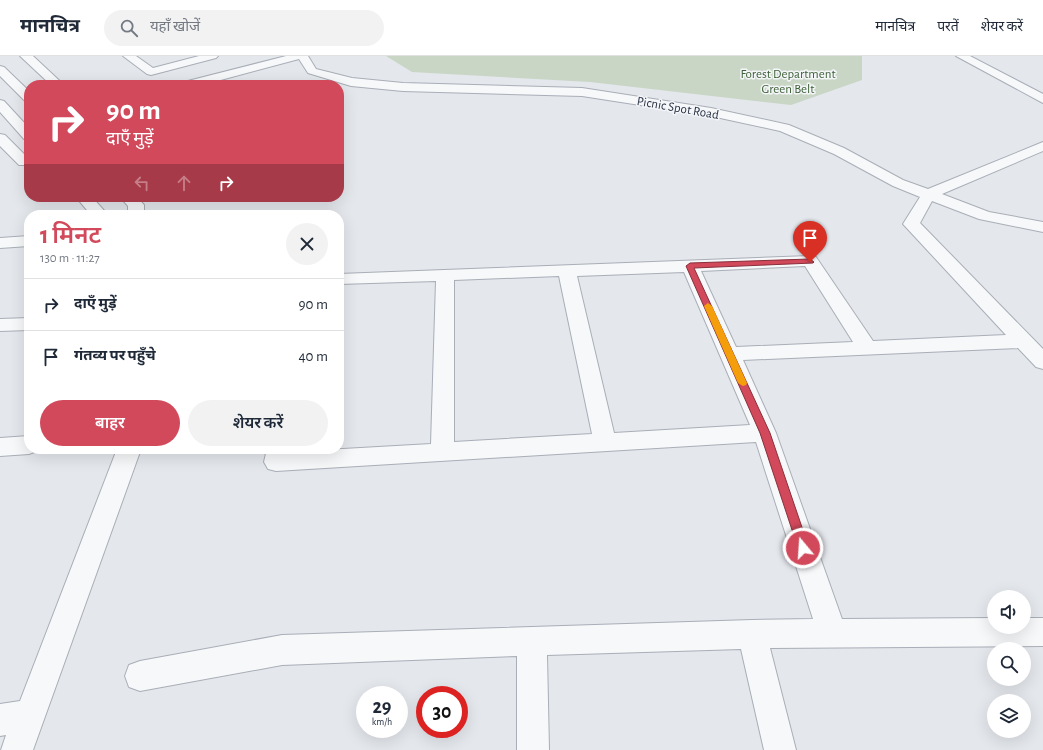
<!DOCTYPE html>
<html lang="hi">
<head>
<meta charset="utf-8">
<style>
	body { margin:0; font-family:"Alegreya Sans","Noto Sans Devanagari",sans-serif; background:#f2f2f3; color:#1f2937; height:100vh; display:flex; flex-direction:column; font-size:15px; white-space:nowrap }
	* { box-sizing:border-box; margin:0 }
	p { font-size:13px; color:#747a83 }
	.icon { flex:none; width:22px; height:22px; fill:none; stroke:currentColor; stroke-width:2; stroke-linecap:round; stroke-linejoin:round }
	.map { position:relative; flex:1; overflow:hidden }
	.side { position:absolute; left:24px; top:154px; width:320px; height:244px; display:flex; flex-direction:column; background:#fff; border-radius:16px; box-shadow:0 4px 16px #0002 }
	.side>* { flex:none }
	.hud { position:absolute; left:24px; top:24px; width:320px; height:122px; border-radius:16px; box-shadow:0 4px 16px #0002; background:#d1495b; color:#fff; overflow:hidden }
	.tools { position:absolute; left:987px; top:534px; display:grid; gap:8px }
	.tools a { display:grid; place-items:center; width:44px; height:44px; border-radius:50%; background:#fff; box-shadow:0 4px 16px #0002; font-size:20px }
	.speed { position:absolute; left:356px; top:630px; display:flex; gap:8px; font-size:20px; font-weight:700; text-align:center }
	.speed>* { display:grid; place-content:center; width:52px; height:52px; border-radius:50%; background:#fff; box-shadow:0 4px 16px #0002; line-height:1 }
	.speed small { font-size:10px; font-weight:400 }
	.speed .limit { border:6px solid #d22; background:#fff; color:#111 }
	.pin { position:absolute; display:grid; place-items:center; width:34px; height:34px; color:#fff; margin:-41px -17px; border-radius:50% 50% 50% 0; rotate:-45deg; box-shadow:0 0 4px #0007 }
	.pin .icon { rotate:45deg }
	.me { position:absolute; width:44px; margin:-22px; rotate:342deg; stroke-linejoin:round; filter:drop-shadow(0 0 3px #0008) }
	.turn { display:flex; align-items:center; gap:14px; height:84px; padding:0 16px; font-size:18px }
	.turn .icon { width:52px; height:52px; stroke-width:2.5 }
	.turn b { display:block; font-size:28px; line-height:34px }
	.lanes { display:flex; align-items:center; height:38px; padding:0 16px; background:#0003; justify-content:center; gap:20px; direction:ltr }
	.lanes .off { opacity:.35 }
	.round { display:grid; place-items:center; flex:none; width:42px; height:42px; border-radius:21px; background:#f2f2f3 }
	.overview { display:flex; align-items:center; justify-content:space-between; height:68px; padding:0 16px }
	h1 { font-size:24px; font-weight:600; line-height:30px; color:#d1495b }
	.cta { display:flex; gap:8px; margin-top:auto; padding:8px 16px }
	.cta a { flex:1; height:46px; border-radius:24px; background:#d1495b; color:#fff; font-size:16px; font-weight:600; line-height:46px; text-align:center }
	.cta a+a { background:#f2f2f3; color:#1f2937 }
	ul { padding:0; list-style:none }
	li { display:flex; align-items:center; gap:12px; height:52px; padding:0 16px; border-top:1px solid #e0e1e3 }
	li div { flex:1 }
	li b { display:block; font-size:15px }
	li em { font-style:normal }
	header { display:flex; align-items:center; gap:24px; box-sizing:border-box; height:56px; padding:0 20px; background:#fff; border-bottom:1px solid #e0e1e3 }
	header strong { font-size:19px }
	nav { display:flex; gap:22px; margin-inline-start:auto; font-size:14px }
	.search { width:280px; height:36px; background:#f2f2f3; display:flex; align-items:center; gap:10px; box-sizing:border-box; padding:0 14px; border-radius:22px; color:#747a83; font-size:15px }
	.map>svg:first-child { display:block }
</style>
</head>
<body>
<header>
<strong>मानचित्र</strong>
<div class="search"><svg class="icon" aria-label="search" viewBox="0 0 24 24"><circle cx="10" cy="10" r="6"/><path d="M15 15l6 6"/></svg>यहाँ खोजें</div>
<nav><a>मानचित्र</a><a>परतें</a><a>शेयर करें</a></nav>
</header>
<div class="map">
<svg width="1043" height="694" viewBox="0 0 1043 694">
	<rect width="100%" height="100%" fill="#e4e7ec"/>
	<!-- green -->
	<path fill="#c9d6c5" d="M386,0h476v24l-71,25 -201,-23 -178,-10z"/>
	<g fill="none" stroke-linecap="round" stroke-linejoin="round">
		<defs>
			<path id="minor" d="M20,0h13l31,29h-13z
				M123,0h13l17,12 46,-12h19l-2,2 -65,17 -4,-1z
				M286,0h22l8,13 36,9 51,5 179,5 129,20 78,17 55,23 59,32 25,9 115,-47v9l-101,43 47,18 54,10v10l-64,-13 -47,-18 -12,22 123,126v20l-7,-2 -18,-19 -275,12 33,73 66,186 152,-1v9h30v-9h19v28l-273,2 26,102h-32l-23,-101 -194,6 2,95h-32v-94l-235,9 -142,26 -11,-4 -4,-11 4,-11 11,-4 142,-26 470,-15 61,-1 -57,-177 -480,29 -8,-2 -4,-7 3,-13h24l-1,3 141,-8 5,-163 -97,3v-10l471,-18 6,1 57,84 133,-6 -103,-111 17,-27 -27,-11 -59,-32 -54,-23 -69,-15 -129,-20 -179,-5 -52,-5 -43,-13 -9,-14 -97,26h-20l2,-3zM805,210l48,76 -117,5 -35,-76zM684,216l66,153 -136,8 -37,-157zM559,220l33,158 -138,8v-162z
				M956,0h14l73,38v9z
				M0,10l4,1 25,24v11l-4,-1 -25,-25z
				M0,44l4,1 25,27v12l-5,-1 -24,-27z
				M0,78l5,1 24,24v6h-10l-19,-19z
				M76,141h16l16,18h-17z
				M120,141h17l7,8v10h-16v-9z
				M29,180v10l-29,2v-10z
				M29,262v12l-29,1v-12z
				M29,380v13h10l-2,2 -8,3 -29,2v-18z
				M117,393h24l-108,301h-32l5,-15 -6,1v-32l20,-3z"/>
		</defs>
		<!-- minor casing -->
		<use href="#minor" stroke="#a9aeb7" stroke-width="2"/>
		<!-- minor -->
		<use href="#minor" fill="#f7f8fa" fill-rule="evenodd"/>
	</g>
	<!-- route -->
	<path fill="#d1495b" stroke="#882f3b" d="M810,203l4,3 -1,1 -119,5 76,165 39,115 -2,3 -4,1 -4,-1 -1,-3 -38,-115 -74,-167 4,-3z"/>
	<!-- slow -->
	<path fill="#f59e0b" d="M708,247l4,3 35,77 -1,2 -3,1 -5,-3 -34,-77z"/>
	<g text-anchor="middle" stroke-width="3" stroke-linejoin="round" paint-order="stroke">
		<!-- far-park labels -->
		<g font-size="13" fill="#3f6138" stroke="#f4f6f9">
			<text x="788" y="22">Forest Department<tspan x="788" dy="15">Green Belt</tspan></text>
		</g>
		<!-- far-street labels -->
		<g font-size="13" fill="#2b3445" stroke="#f4f6f9">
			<text transform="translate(678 51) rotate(10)" y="5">Picnic Spot Road</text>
		</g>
	</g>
</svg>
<div class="tools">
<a><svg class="icon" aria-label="sound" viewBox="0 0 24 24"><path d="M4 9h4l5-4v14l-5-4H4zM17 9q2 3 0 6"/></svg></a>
<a><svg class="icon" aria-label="search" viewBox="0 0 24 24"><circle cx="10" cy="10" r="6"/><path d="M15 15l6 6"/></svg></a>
<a><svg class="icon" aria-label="layers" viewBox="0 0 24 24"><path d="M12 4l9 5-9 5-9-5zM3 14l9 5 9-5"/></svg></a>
</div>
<div class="speed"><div>29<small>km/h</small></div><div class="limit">30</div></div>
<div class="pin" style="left:810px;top:206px;background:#d93025"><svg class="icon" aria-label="arrive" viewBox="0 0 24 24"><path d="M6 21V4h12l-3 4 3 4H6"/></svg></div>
<svg class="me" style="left:803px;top:492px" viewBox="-20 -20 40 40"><circle r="17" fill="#d1495b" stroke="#fff" stroke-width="3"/><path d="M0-11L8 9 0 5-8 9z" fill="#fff"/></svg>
<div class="hud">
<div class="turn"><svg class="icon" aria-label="right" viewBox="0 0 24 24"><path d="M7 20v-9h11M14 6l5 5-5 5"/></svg><div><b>90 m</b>दाएँ मुड़ें</div></div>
<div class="lanes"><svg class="icon off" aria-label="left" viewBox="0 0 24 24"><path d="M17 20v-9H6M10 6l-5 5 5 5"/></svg><svg class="icon off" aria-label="ahead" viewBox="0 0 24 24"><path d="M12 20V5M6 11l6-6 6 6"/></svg><svg class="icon" aria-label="right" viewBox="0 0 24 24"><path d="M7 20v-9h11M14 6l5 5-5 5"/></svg></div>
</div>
<section class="side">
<div class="overview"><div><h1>1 मिनट</h1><p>130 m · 11:27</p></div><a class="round"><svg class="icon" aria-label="close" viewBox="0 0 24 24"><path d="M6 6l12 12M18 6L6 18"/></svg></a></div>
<ul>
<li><svg class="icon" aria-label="right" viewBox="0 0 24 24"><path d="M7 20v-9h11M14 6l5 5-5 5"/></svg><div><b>दाएँ मुड़ें</b></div><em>90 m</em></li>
<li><svg class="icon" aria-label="arrive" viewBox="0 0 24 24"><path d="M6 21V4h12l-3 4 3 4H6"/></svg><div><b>गंतव्य पर पहुँचे</b></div><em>40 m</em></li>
</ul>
<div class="cta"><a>बाहर</a><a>शेयर करें</a></div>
</section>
</div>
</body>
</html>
